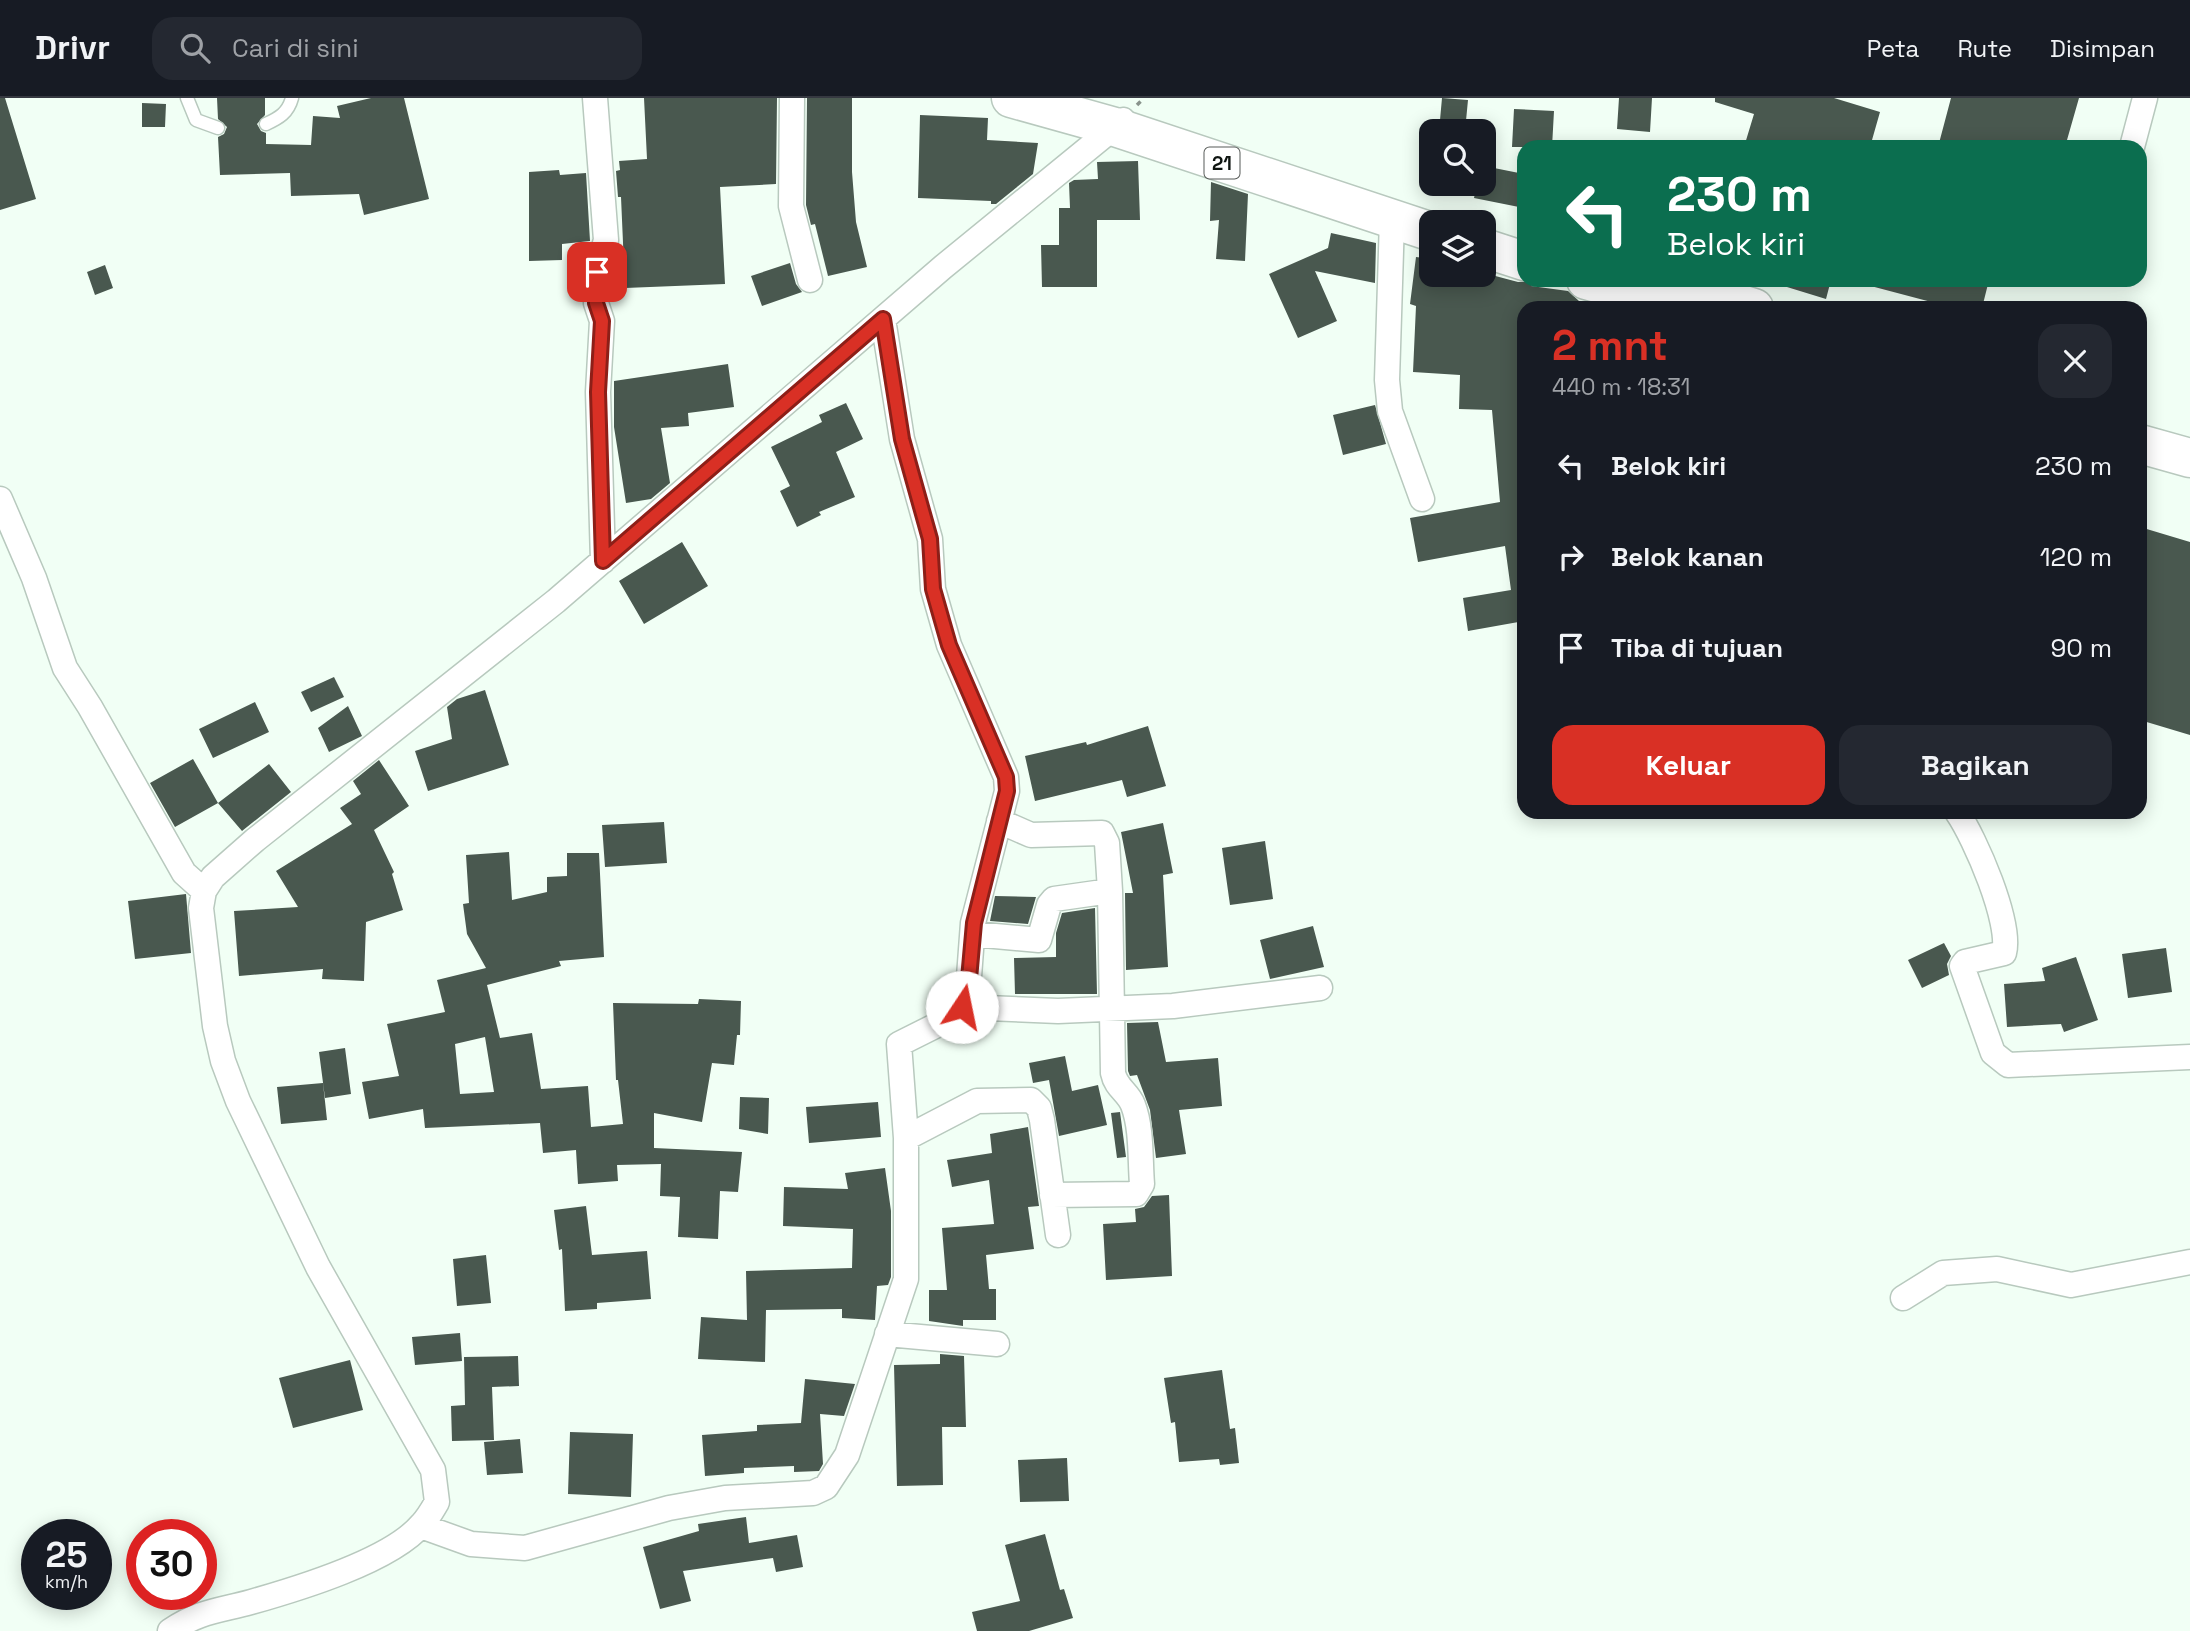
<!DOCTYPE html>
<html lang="id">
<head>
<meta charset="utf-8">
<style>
	body { margin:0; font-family:"Space Grotesk",sans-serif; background:#242831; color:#f1f3f6; height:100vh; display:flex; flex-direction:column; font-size:26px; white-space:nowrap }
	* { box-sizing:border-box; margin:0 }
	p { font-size:23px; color:#9ea1a6 }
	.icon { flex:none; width:38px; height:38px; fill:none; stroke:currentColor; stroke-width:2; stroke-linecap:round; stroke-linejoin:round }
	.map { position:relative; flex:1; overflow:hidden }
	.panel { position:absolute; left:1517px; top:203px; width:630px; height:518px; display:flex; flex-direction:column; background:#171b24; border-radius:21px; box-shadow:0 4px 18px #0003 }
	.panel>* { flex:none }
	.hud { position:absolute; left:1517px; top:42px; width:630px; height:147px; border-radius:21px; box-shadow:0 4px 18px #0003; background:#0b6e4f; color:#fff; overflow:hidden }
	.buttons { position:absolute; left:1419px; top:21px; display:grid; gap:14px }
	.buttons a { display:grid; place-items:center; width:77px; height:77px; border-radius:14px; background:#171b24; box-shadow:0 4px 18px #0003; font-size:35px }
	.speed { position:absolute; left:21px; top:1421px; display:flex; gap:14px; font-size:35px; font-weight:700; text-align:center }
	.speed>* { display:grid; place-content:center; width:91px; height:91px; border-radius:50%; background:#171b24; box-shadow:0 4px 18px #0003; line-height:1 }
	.speed small { font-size:18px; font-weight:400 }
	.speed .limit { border:10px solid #d22; background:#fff; color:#111 }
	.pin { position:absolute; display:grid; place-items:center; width:60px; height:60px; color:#fff; margin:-30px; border-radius:14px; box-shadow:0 4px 10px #0006 }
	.me { position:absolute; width:77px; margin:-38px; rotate:11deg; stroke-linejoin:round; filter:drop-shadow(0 0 5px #0008) }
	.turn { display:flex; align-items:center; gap:24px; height:147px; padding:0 35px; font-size:32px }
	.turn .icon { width:91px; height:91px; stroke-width:2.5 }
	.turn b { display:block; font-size:49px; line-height:60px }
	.round { display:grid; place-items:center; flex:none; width:74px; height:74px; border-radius:21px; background:#242831 }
	.summary { display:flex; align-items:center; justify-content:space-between; height:119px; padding:0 35px }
	h1 { font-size:42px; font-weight:700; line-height:52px; color:#d93025 }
	.button { display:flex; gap:14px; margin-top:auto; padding:14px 35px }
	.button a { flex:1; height:80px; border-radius:21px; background:#d93025; color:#fff; font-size:28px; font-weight:700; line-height:80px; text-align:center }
	.button a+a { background:#242831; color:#f1f3f6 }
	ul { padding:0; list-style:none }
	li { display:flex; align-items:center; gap:21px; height:91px; padding:0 35px }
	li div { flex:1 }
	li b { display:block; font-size:26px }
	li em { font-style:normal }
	header { display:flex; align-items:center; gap:42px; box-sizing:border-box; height:98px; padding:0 35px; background:#171b24; border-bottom:2px solid #363941 }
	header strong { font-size:33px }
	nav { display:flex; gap:38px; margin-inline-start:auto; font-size:24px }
	.search { width:490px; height:63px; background:#242831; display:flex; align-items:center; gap:18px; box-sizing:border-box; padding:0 24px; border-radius:21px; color:#9ea1a6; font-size:26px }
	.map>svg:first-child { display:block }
</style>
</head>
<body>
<header>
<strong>Drivr</strong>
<div class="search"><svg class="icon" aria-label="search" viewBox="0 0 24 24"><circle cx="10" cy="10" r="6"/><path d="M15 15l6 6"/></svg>Cari di sini</div>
<nav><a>Peta</a><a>Rute</a><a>Disimpan</a></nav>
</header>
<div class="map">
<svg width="2190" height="1533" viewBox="0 0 2190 1533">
	<rect width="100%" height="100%" fill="#f1fff5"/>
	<!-- building -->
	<path fill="#49584f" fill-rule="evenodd" d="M0,0h5l31,101 -36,11z
		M217,0h48v17l-8,9 4,7 5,2v11l45,1 2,-29 27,2 -3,-12 34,-8h33l25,101 -65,16 -5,-21 -68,2 -1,-23 -70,2 -2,-38 6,-3 3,-7 -9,-8z
		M644,0h133l-1,86 -56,3 5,97 -100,4 -4,-91h-3l-2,-26 4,-1 -1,-9 28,-2z
		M807,0h45v74l4,50 11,45 -39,9 -13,-52 -4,1 -5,-20z
		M1442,0l26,2 -3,31h-26z
		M1619,0h33l-2,34 -33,-3z
		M1715,0h119l46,14 -10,35h-126l10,-33 -39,-12z
		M1951,0h128l-14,49h-127z
		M142,5l24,1 -1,23h-23z
		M1514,11l40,2 -2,36h-40z
		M920,17l68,3 -1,22 51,3 -5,31 -37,30h-5v-3l-73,-3z
		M1138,63l2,59h-43v67h-55l-1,-42h18v-37h11l-1,-25 5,-3 24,-1 -1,-17z
		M1484,68l40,8v34l-50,-10 3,-14h7z
		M559,72l1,5 26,-2 4,68 -28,3v16l-33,1v-89z
		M1211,84l37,12 -3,67 -29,-2 3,-39 -9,1z
		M1331,135l45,10 -1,40 -60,-12 22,50 -39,17 -29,-64 59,-26z
		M1416,159l16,2v16l52,-2 34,9 14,-1 -1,5 37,5 11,10 26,7h-81v313l-56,10 -5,-33 48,-8 -6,-44 -87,16 -8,-44 90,-16 -8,-92 -33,-1 1,-34 -47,-3 3,-66 -6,-2z
		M790,165l6,21 6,8 -40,14 -11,-30z
		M105,167l8,23 -18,7 -8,-23z
		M1778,182h53l-5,19 -49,-15z
		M1868,182h121l-7,28h-28l-87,-23z
		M728,266l6,43 -46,6 1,13 -28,2 9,55 -19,16 -25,4 -12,-76v-46z
		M846,305l17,36 -27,13 19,45 -36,15 2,3 -24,12 -17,-36 10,-5 -19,-39 51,-25 -3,-7z
		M1375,307l11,39 -43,11 -10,-40z
		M2140,429l50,15v193l-50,-15z
		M682,444l26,44 -64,38 -25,-43z
		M334,579l10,20 -33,15 -10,-20z
		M485,592l24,75 -81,26 -13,-40 37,-12 -5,-32 10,-8z
		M255,604l14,30 -56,26 -14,-29z
		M348,608l14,30 -33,16 -11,-24z
		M1148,628l18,60 -39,11 -5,-17 -87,21 -10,-45 61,-14 1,3z
		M193,661l25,44 -43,24 -25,-44z
		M379,662l30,46 -35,24 20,42 -2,2 11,36 -37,12 -2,59 -42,-2 1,-10 -84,7 -5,-65 64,-4 -22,-36 76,-47 -12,-16 21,-14 -8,-13z
		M269,666l22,28 -49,39 -24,-28z
		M664,724l3,41 -62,4 -3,-42z
		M1163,725l10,50 -10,2 5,92 -42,3 -1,-77h8l-12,-61z
		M1265,743l8,58 -43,6 -8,-57z
		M509,754l3,48 35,-8v-15l20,-1v-23h32l5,104 -45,4 2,5 -74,19 13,53 32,-5 9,56 47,-3 3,41 32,-3 -5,-44h-2l-3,-77 85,1 1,-5 42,2 -1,34h-3l-3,30 -22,-2 -10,59 -48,-9v35l88,4 -4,40 -18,-1 -2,48 -40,-2 2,-40 -20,-1 1,-32 -44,1 1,16 -40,3 -2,-34 -33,3 -3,-30 -115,5 -2,-19 -54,10 -7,-37 37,-6 -12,-52 58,-12 -8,-32 49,-12 -19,-34 -4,-30 6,-1 -3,-48zM485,939l9,55 -34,2 -5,-50z
		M186,796l5,59 -56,6 -7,-58z
		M995,798l41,1 -8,27 -38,-3z
		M1095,810l2,86h-82l-1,-36 42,-1v-24l6,-20z
		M1313,828l11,41 -54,12 -10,-39z
		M1944,845l7,13 -4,8 2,11 -27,13 -14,-28z
		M2166,850l6,44 -44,6 -6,-44z
		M2076,859l22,63 -34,12 -3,-8 -54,3 -3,-43 41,-3 -3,-13z
		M1158,924l8,40 52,-4 4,48 -43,4 7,44 -30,4 -6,-48 -13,-35 -7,1 -2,-5 -1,-48z
		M345,950l6,46 -26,4 -6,-46z
		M1065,958l7,35 26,-6 9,40 -48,11 -10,-56 -16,3 -4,-20z
		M323,985l4,37 -46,4 -4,-37z
		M740,999l29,1 -1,36 -29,-5z
		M878,1004l3,35 -72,6 -3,-36z
		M1120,1014l6,45 -9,1 -6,-45z
		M1028,1029l11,79 -11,1 6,42 -48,6 3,34h7v31h-33v6l-34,-5v-31h18l-5,-62 52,-4 -5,-44 -37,7 -5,-27 45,-7 -2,-19z
		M885,1070l6,43v66l-3,8 -11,1 -2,34 -33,-2v-9l-76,1 -1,52 -67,-3 3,-42 46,3 -1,-49 106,-3 1,-39 -70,-3 1,-39 64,2 -3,-16z
		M1169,1097l3,81 -66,4 -3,-56 33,-2 -1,-13 9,-2 8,-11z
		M586,1108l6,49 55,-4 4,48 -54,4v6l-32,2 -3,-62 -3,1 -5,-40z
		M486,1157l5,48 -34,3 -4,-47z
		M460,1235l2,28 -47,4 -3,-28z
		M940,1256l24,2 2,71h-24l1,58 -46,1 -3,-121 46,-1z
		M518,1258l1,30 -27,1 2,53 -42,1 -1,-35 14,-1 -1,-48z
		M350,1262l13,50 -70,18 -14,-50z
		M1222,1272l8,59 5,-1 4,35 -19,2 -1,-6 -40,3 -4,-40 -4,1 -7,-45z
		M805,1281l50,5 -11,32 -24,-2 3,50 -4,7 -25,1v-6l-50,2v5l-39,3 -3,-41 55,-4v-6l44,-2z
		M570,1334l63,2 -2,63 -63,-3z
		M520,1341l3,34 -36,2 -3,-33z
		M1067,1360l2,43 -49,1 -2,-42z
		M746,1419l3,26 48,-8 6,32 -27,5 -3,-14 -90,13 8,30 -31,8 -17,-62 56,-16 -1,-7z
		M1045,1436l15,56 4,-1 9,29 -44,13h-52l-5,-19 48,-11 -15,-56z"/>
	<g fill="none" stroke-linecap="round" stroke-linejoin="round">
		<defs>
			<path id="lane" d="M187,0l9,22 22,8
				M266,26c13,-6 22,-11 26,-26"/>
			<path id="street" d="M595,0l11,142 -9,32 -1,31 6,18 -4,71 5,169
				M792,0l-1,108 19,74
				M2132,49l13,-49
				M1392,121l-5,161 3,31 32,88
				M0,401l34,79 31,90 25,39 94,166 20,18
				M1957,714c18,26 55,111 47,141l-39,9 -3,4 31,87 15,12 182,-8
				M973,836l66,6 10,-35 5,-6 56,-8 -3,-48 -5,-10 -71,2 -32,-14
				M962,909l96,4 115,-5 147,-18
				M906,1040l71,-37 54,-1 8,8 3,12 16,115
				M1052,1097l84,-1 6,-10c-2,-24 0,-56 -9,-79 -5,-13 -17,-17 -20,-32l-3,-182
				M1903,1200l40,-25 54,-4 74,16 119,-23
				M887,1236l110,10
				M421,1428l50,18 54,4 144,-40 56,-10 88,-5 13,-6 21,-32 59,-176v-141l-7,-94 52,-26 11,-11 6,-17 5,-67 34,-132 -1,-14 -57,-132 -16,-56 -3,-50 -28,-100 -19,-120
				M170,1533c30,-20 48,-20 81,-29 46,-13 140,-41 171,-78 6,-6 11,-15 15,-22l-4,-32 -115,-203 -80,-166 -15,-40 -8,-35 -14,-118 3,-17 9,-14 42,-37 301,-239 387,-334 180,-147"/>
			<path id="highway" d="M1011,0l104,29 317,105
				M1484,150l40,13
				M1586,182l100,28
				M1665,182l89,28
				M2140,346l50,14"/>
		</defs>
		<!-- lane casing -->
		<use href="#lane" stroke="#b8c9be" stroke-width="15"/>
		<!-- street casing -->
		<use href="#street" stroke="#b8c9be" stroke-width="27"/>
		<!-- highway casing -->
		<use href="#highway" stroke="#b8c9be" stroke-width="41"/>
		<!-- path -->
		<path stroke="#89938c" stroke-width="3.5" stroke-dasharray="5 5" stroke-linecap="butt" d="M1137,7l7,-7"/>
		<!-- lane -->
		<use href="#lane" stroke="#fff" stroke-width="12"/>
		<!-- street -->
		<use href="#street" stroke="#fff" stroke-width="24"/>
		<!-- highway -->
		<use href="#highway" stroke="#fff" stroke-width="38"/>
	</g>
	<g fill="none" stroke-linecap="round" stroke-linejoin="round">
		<defs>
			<path id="route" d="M597,174l-1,31 6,18 -4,71 5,169 280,-242 19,120 28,100 3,50 16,56 57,132 1,14 -33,132 -6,67 -6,17"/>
		</defs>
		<!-- route casing -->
		<use href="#route" stroke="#8d1f18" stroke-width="18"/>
		<!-- route -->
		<use href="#route" stroke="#d93025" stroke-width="12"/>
	</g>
	<g text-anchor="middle" stroke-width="7" stroke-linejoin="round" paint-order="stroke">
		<!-- shield labels -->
		<rect fill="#fff" stroke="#575b58" stroke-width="2" x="1204.5" y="49.5" width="35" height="31" rx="5"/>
		<g font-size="19" font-weight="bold" fill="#0f1511">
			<text x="1222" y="72">21</text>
		</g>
	</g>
</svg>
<div class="buttons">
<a><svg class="icon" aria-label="search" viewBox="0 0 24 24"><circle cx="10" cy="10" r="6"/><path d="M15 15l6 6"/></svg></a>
<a><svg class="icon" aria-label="layers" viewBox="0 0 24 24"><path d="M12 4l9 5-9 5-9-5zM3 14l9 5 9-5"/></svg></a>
</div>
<div class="speed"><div>25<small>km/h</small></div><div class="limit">30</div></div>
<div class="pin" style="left:597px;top:174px;background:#d93025"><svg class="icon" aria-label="arrive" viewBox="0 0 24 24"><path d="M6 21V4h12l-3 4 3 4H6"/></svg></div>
<svg class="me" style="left:962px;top:909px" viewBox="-20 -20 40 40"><circle r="19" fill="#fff"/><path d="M0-13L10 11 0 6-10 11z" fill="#d93025"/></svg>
<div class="hud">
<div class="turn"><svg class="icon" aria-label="left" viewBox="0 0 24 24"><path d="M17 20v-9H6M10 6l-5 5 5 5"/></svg><div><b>230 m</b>Belok kiri</div></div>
</div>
<section class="panel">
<div class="summary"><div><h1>2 mnt</h1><p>440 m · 18:31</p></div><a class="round"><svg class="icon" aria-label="close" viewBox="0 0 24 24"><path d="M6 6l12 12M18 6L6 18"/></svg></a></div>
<ul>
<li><svg class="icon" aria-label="left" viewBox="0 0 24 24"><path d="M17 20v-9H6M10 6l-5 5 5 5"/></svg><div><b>Belok kiri</b></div><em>230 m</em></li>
<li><svg class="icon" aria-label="right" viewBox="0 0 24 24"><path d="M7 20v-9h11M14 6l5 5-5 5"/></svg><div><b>Belok kanan</b></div><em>120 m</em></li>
<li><svg class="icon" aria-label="arrive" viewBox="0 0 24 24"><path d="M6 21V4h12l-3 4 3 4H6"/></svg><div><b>Tiba di tujuan</b></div><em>90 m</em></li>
</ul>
<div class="button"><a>Keluar</a><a>Bagikan</a></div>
</section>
</div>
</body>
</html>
